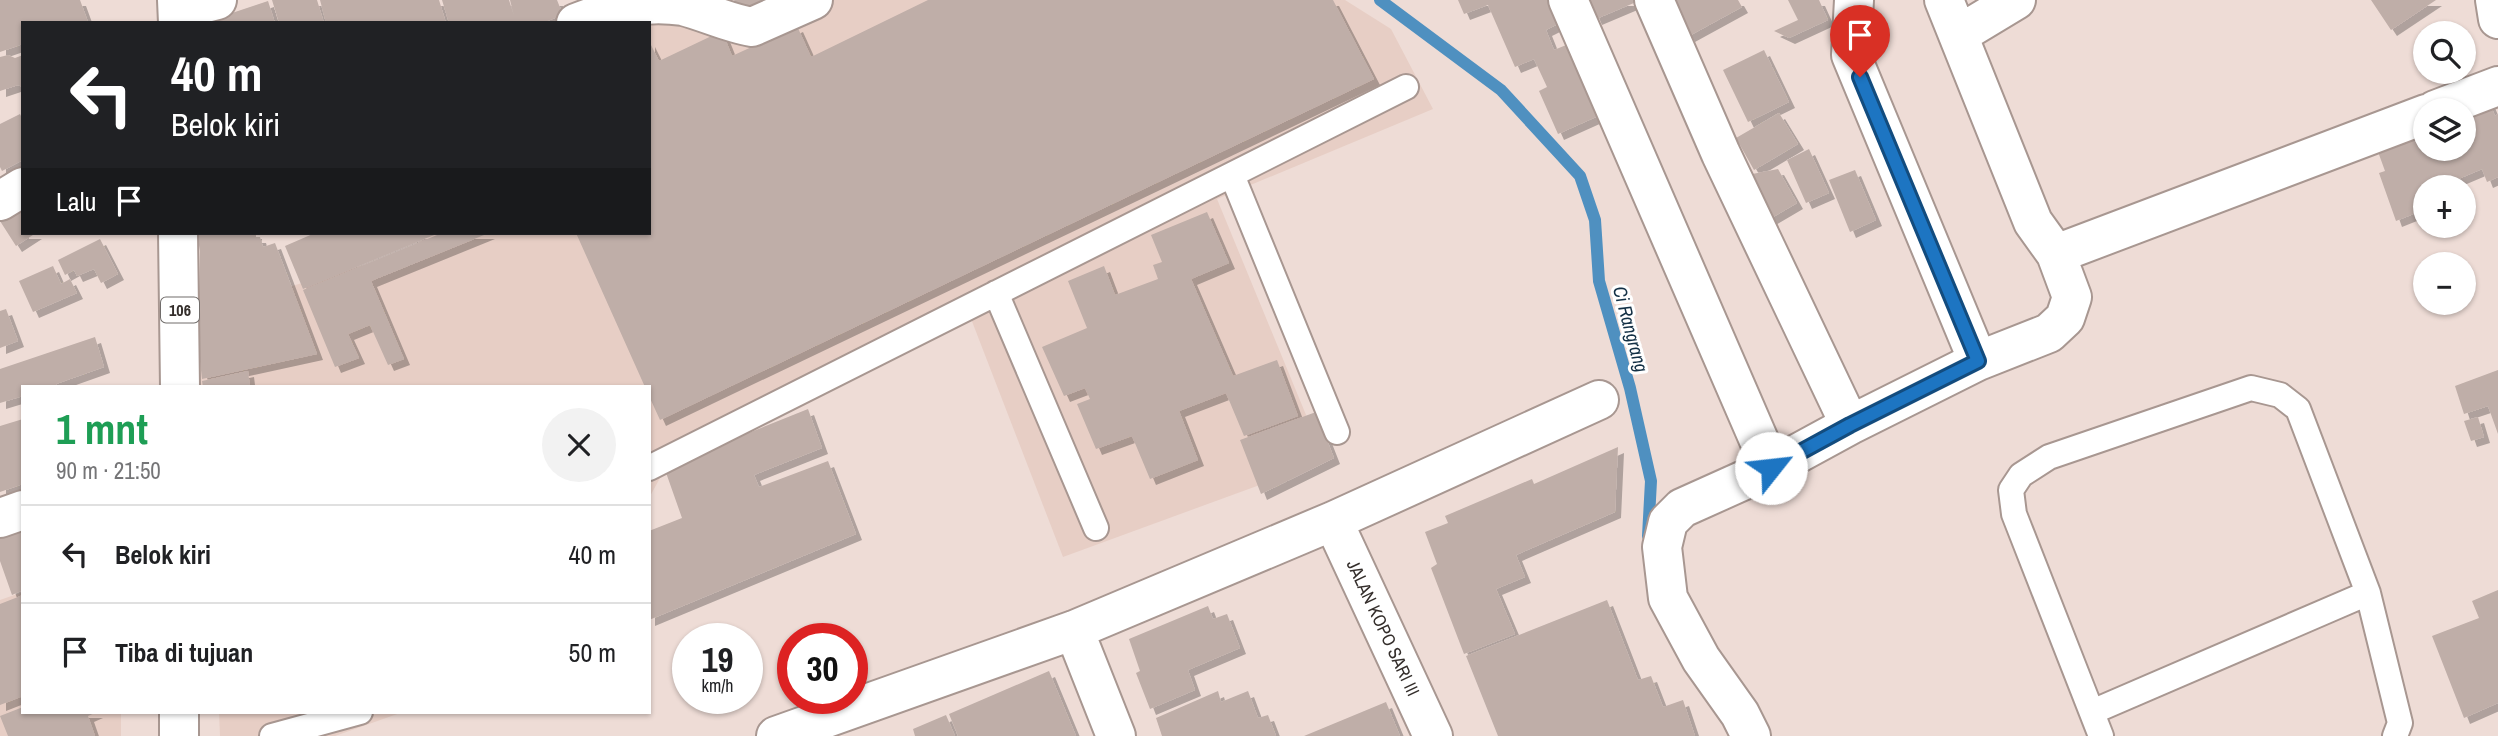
<!DOCTYPE html>
<html lang="id">
<head>
<meta charset="utf-8">
<style>
	body { margin:0; font-family:"Archivo Narrow",sans-serif; background:#f2f2f2; color:#202124; height:100vh; display:flex; flex-direction:column; font-size:26px; white-space:nowrap }
	* { box-sizing:border-box; margin:0 }
	p { font-size:23px; color:#757577 }
	.icon { flex:none; width:38px; height:38px; fill:none; stroke:currentColor; stroke-width:2; stroke-linecap:round; stroke-linejoin:round }
	.map { position:relative; flex:1; overflow:hidden }
	.panel { position:absolute; left:21px; top:385px; width:630px; height:329px; display:flex; flex-direction:column; background:#fff; border-radius:0px; box-shadow:0 2px 5px #0004 }
	.panel>* { flex:none }
	.hud { position:absolute; left:21px; top:21px; width:630px; height:214px; border-radius:0px; box-shadow:0 2px 5px #0004; background:#202124; color:#fff; overflow:hidden }
	.tools { position:absolute; left:2413px; top:21px; display:grid; gap:14px }
	.tools a { display:grid; place-items:center; width:63px; height:63px; border-radius:50%; background:#fff; box-shadow:0 2px 5px #0004; font-size:35px }
	.speed { position:absolute; left:672px; top:623px; display:flex; gap:14px; font-size:35px; font-weight:700; text-align:center }
	.speed>* { display:grid; place-content:center; width:91px; height:91px; border-radius:50%; background:#fff; box-shadow:0 2px 5px #0004; line-height:1 }
	.speed small { font-size:18px; font-weight:400 }
	.speed .limit { border:10px solid #d22; background:#fff; color:#111 }
	.pin { position:absolute; display:grid; place-items:center; width:60px; height:60px; color:#fff; margin:-72px -30px; border-radius:50% 50% 50% 0; rotate:-45deg; box-shadow:0 0 7px #0007 }
	.pin .icon { rotate:45deg }
	.me { position:absolute; width:77px; margin:-38px; rotate:61deg; stroke-linejoin:round; filter:drop-shadow(0 0 5px #0008) }
	.turn { display:flex; align-items:center; gap:24px; height:147px; padding:0 35px; font-size:32px }
	.turn .icon { width:91px; height:91px; stroke-width:2.5 }
	.turn b { display:block; font-size:49px; line-height:60px }
	.then { display:flex; align-items:center; height:66px; padding:0 35px; background:#0003; gap:14px; font-size:26px }
	.round { display:grid; place-items:center; flex:none; width:74px; height:74px; border-radius:37px; background:#f2f2f2 }
	.headline { display:flex; align-items:center; justify-content:space-between; height:119px; padding:0 35px }
	h1 { font-size:42px; font-weight:800; line-height:52px; color:#1e9e55 }
	ul { padding:0; list-style:none }
	li { display:flex; align-items:center; gap:21px; height:98px; padding:0 35px; border-top:2px solid #e0e0e0 }
	li div { flex:1 }
	li b { display:block; font-size:26px }
	li em { font-style:normal }
	.map>svg:first-child { display:block }
</style>
</head>
<body>
<div class="map">
<svg width="2498" height="736" viewBox="0 0 2498 736">
	<defs>
		<filter id="shadow"><feDropShadow dx="6" dy="6" stdDeviation="0" flood-color="#0004"/></filter>
	</defs>
	<rect width="100%" height="100%" fill="#eedcd6"/>
	<!-- built -->
	<path fill="#e7cec5" d="M813,0h532l46,29 42,80 -216,90 108,262 -262,96 -95,-246 -298,149 -21,38v-111h-450l-4,-73 197,-57 44,-24h213v-210l117,-2z
		M23,592v120h98v24h-121v-136z
		M219,712h184l-68,24h-115z"/>
	<g fill="none" stroke-linecap="round" stroke-linejoin="round">
		<!-- stream -->
		<path stroke="#4f90c0" stroke-width="12" d="M1380,0l121,90 79,86 15,44 4,61 31,107 21,93 -3,55"/>
	</g>
	<!-- building -->
	<path fill="#bfaea8" filter="url(#shadow)" d="M0,0h80l8,22 -65,1v21l-23,8z
		M272,0h45l7,23h-45z
		M320,0h119l7,23h-120z
		M442,0h67l5,16 -4,-16h47l6,15 -21,8h-93z
		M734,0h37l-28,16z
		M928,0h405l41,79 -714,341 -11,-24v-9h-4l-69,-154h73v-192l10,20 63,-30 10,25 65,-30 14,31z
		M1458,0h91l4,10 15,9 -22,11 8,20 22,-9 31,71 -49,22 -19,-43 8,-4 -13,-28 -19,8 -27,-62 -24,9z
		M1588,0h53l-45,19z
		M1669,0h69l4,7 -53,29z
		M1788,0h31l9,20 -39,18 -15,-7 24,-11z
		M2371,0h65l-45,30z
		M268,1l7,22h-71l19,-7z
		M1764,50l25,52 -41,20 -25,-52z
		M8,55l7,3 8,-3v32l-5,-2 -18,6v-34z
		M2489,102l6,14 3,-2v63l-11,5 -5,-13 -33,14 1,4h-24v22l-30,12 -17,-48 6,-2 -8,-22 49,-20v20h38v-36z
		M1779,113l19,31 -44,26 -18,-32z
		M20,114l3,6v40l-21,11 -2,-4v-43z
		M1809,149l20,44 -23,10 -19,-43z
		M1778,169l19,34 -29,17 -26,-44z
		M1855,170l21,50 -26,12 -21,-52z
		M23,198v35h13l-20,13 -16,-25v-9z
		M1207,212l22,51 -38,16 42,97 44,-16 21,56 -54,20 -18,-43 -47,18 19,49 -48,19 -18,-43 -36,13 -19,-45 13,-5 -5,-11 -21,8 -22,-49 45,-19 -19,-47 36,-15 11,29 43,-16 -5,-14 9,-3 -11,-27z
		M197,233h59v4h4l3,10 12,-4 42,111 -115,25 -4,-36 2,-92z
		M315,233h124l-136,56 -18,-43z
		M442,233h47l-118,48 33,78 -16,6 -18,-40 -22,9 11,24 -24,9 -32,-77z
		M100,239l18,35 -17,9 -7,-14 -17,7 -3,-6 -9,5 -7,-15z
		M53,266l8,18 9,-5 7,14 -44,19 -14,-31z
		M6,309l12,32 -18,7v-37z
		M95,337l9,30 -48,17 1,3h-34v9l-23,7v-34z
		M2498,370v64l-10,-28 -24,8 -9,-28z
		M248,371l2,16h-47l-1,-6z
		M808,409l14,39 -68,27 5,12 69,-26 28,73 -207,86v-89l33,-13 -18,-51z
		M1316,412l18,46 -73,36 -21,-54z
		M2478,417l6,20 -13,4 -7,-20z
		M23,419v65l-23,8v-66z
		M1618,447l-3,65 -99,43 9,22 -29,12 19,45 -51,20 -33,-86 6,-4 -12,-32 23,-9 -3,-7 87,-37 2,5z
		M23,512v78l-11,5 -12,-34v-41z
		M2498,590v113l-34,15 -32,-82 47,-18 -7,-17z
		M23,595v101l-23,9v-101z
		M1607,600l31,80 13,-4 12,31 20,-7 12,36h-197l-32,-80z
		M1208,606l5,13 14,-5 13,34 -52,22 7,20 -45,19 -14,-36 4,-2 -11,-32z
		M1049,671l27,65h-118l-9,-22z
		M1218,691l3,11 27,-11 10,27 10,-3 8,21h-114l-6,-18z
		M1386,702l14,34h-96z
		M23,707v5h74l-9,4 7,20h-87l-8,-20z
		M946,715l9,21h-40l-2,-7z"/>
	<g fill="none" stroke-linecap="round" stroke-linejoin="round">
		<defs>
			<path id="lane" d="M1232,175l105,257
				M996,293l100,235
				M649,468l757,-381
				M2092,712l276,-119
				M272,736l88,-24
				M2101,736l-87,-222 -3,-24 10,-15 28,-18 202,-69 29,7 18,14 70,184 32,130 -5,13"/>
			<path id="street" d="M1568,0l203,468
				M1654,0l67,154 129,271
				M1854,0l-3,55 127,306
				M1944,0l89,222 23,32 370,-140
				M2495,0l3,19
				M178,10l39,-10
				M576,23c36,-14 67,-23 107,-17 23,6 45,17 69,21l61,-27
				M1958,35l58,-35
				M2435,110l63,-24
				M0,201l23,-14
				M0,518l23,-8
				M1333,521l100,215
				M1074,630l42,106
				M776,736l298,-106 259,-109 266,-121
				M1751,736l-11,-22 -39,-55 -33,-61 -6,-51 6,-25 14,-14 89,-40 79,-43 128,-64 71,-28 16,-15 7,-21 -16,-43"/>
			<path id="primary" d="M177,0l1,23
				M178,233l2,154
				M179,712v24"/>
		</defs>
		<!-- lane casing -->
		<use href="#lane" stroke="#a89791" stroke-width="28"/>
		<!-- street casing -->
		<use href="#street" stroke="#a89791" stroke-width="42"/>
		<!-- primary casing -->
		<use href="#primary" stroke="#a89791" stroke-width="42"/>
		<!-- lane -->
		<use href="#lane" stroke="#fff" stroke-width="24"/>
		<!-- street -->
		<use href="#street" stroke="#fff" stroke-width="38"/>
		<!-- primary -->
		<use href="#primary" stroke="#fff" stroke-width="38"/>
	</g>
	<g fill="none" stroke-linecap="round" stroke-linejoin="round">
		<defs>
			<path id="route" d="M1771,468l79,-43 128,-64 -118,-284"/>
		</defs>
		<!-- route casing -->
		<use href="#route" stroke="#134c7e" stroke-width="18"/>
		<!-- route -->
		<use href="#route" stroke="#1d75c2" stroke-width="12"/>
	</g>
	<g text-anchor="middle" stroke-width="6" stroke-linejoin="round" paint-order="stroke">
		<!-- shield labels -->
		<rect fill="#fff" stroke="#716d6b" stroke-width="2" x="161" y="297.5" width="38" height="25" rx="5"/>
		<g font-size="16" font-weight="bold" fill="#342e2b">
			<text x="180" y="316">106</text>
		</g>
		<!-- street labels -->
		<g font-size="18" fill="#342e2b" stroke="#fff">
			<text transform="translate(1383 628) rotate(65)" y="6">JALAN KOPO SARI III</text>
		</g>
		<!-- water labels -->
		<g font-size="19" font-style="italic" fill="#133045" stroke="#fff">
			<text transform="translate(1631 329) rotate(75)" y="7">Ci Rangrang</text>
		</g>
	</g>
</svg>
<div class="tools">
<a><svg class="icon" aria-label="search" viewBox="0 0 24 24"><circle cx="10" cy="10" r="6"/><path d="M15 15l6 6"/></svg></a>
<a><svg class="icon" aria-label="layers" viewBox="0 0 24 24"><path d="M12 4l9 5-9 5-9-5zM3 14l9 5 9-5"/></svg></a>
<a>+</a>
<a>−</a>
</div>
<div class="speed"><div>19<small>km/h</small></div><div class="limit">30</div></div>
<div class="pin" style="left:1860px;top:77px;background:#d93025"><svg class="icon" aria-label="arrive" viewBox="0 0 24 24"><path d="M6 21V4h12l-3 4 3 4H6"/></svg></div>
<svg class="me" style="left:1771px;top:468px" viewBox="-20 -20 40 40"><circle r="19" fill="#fff"/><path d="M0-13L10 11 0 6-10 11z" fill="#1d75c2"/></svg>
<div class="hud">
<div class="turn"><svg class="icon" aria-label="left" viewBox="0 0 24 24"><path d="M17 20v-9H6M10 6l-5 5 5 5"/></svg><div><b>40 m</b>Belok kiri</div></div>
<div class="then">Lalu<svg class="icon" aria-label="arrive" viewBox="0 0 24 24"><path d="M6 21V4h12l-3 4 3 4H6"/></svg></div>
</div>
<section class="panel">
<div class="headline"><div><h1>1 mnt</h1><p>90 m · 21:50</p></div><a class="round"><svg class="icon" aria-label="close" viewBox="0 0 24 24"><path d="M6 6l12 12M18 6L6 18"/></svg></a></div>
<ul>
<li><svg class="icon" aria-label="left" viewBox="0 0 24 24"><path d="M17 20v-9H6M10 6l-5 5 5 5"/></svg><div><b>Belok kiri</b></div><em>40 m</em></li>
<li><svg class="icon" aria-label="arrive" viewBox="0 0 24 24"><path d="M6 21V4h12l-3 4 3 4H6"/></svg><div><b>Tiba di tujuan</b></div><em>50 m</em></li>
</ul>
</section>
</div>
</body>
</html>
